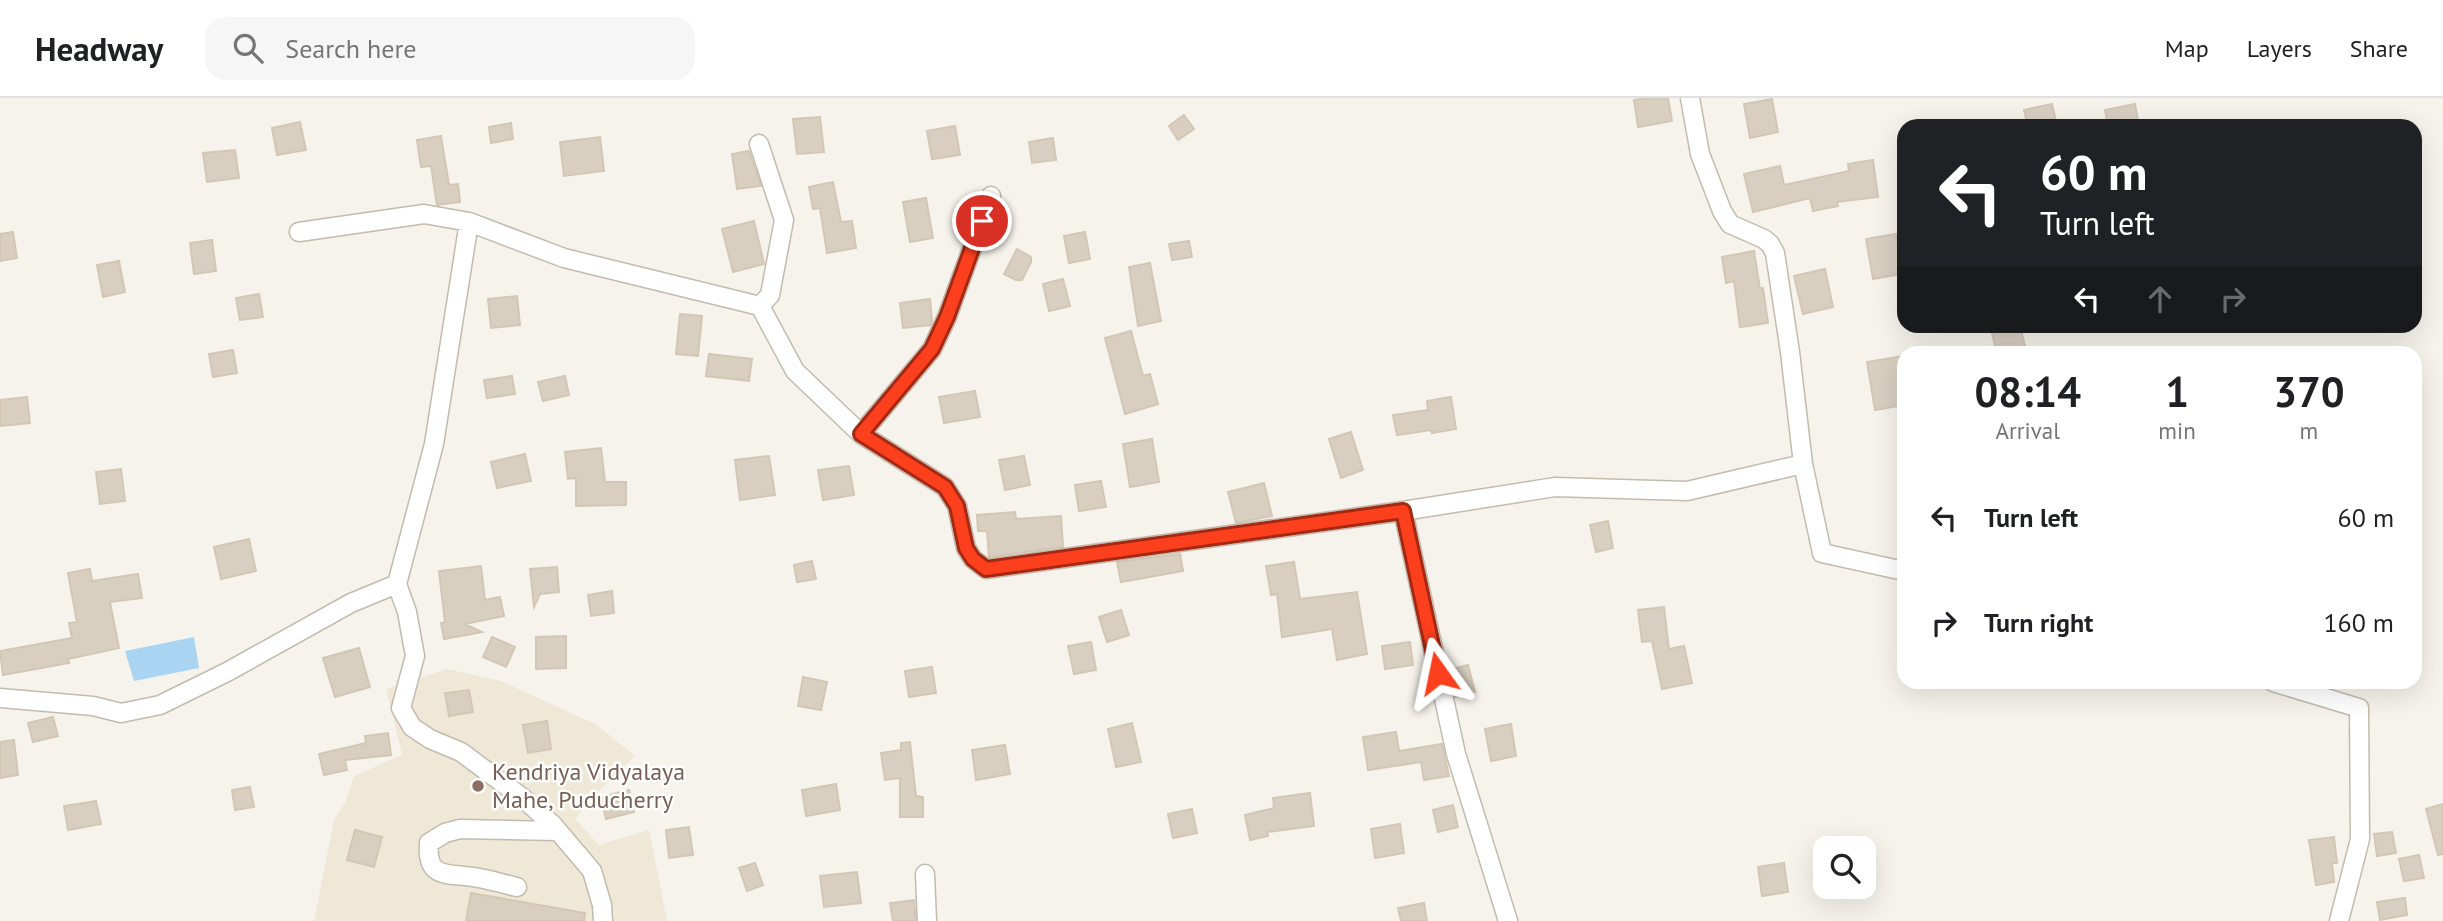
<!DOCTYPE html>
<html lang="en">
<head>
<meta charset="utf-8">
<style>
	body { margin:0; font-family:"PT Sans",sans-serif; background:#f6f6f6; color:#202124; height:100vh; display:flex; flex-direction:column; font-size:26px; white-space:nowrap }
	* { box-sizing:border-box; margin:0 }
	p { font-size:23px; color:#757577 }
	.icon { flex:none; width:38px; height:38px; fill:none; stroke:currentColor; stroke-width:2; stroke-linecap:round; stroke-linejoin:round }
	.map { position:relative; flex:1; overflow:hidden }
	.details { position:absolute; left:1897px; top:248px; width:525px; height:343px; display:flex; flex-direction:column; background:#fff; border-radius:21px; box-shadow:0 7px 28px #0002 }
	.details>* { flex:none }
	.hud { position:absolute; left:1897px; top:21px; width:525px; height:214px; border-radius:21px; box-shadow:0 7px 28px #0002; background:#202124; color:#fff; overflow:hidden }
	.tools { position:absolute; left:1813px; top:738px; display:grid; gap:14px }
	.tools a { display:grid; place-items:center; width:63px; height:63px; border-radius:14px; background:#fff; box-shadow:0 7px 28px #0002; font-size:35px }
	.pin { position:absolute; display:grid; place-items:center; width:60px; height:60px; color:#fff; margin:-30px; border:4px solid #fff; border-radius:50%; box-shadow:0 2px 7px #0007 }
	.me { position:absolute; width:77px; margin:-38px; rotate:348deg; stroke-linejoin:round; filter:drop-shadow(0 0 5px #0008) }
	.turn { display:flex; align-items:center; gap:24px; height:147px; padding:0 28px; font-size:32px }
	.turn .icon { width:91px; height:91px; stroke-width:2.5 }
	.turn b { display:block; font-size:49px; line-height:60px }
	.lanes { display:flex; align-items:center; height:66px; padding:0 28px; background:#0003; justify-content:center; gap:35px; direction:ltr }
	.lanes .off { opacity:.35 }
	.eta { display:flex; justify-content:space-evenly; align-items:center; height:119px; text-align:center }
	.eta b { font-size:42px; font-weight:600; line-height:49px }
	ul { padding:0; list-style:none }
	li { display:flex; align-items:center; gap:21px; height:105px; padding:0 28px }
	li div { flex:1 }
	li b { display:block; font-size:26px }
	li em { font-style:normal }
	header { display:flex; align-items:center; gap:42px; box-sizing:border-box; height:98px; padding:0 35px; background:#fff; border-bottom:2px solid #e0e0e0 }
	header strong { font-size:33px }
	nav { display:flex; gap:38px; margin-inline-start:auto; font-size:24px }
	.search { width:490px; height:63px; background:#f6f6f6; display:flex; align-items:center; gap:18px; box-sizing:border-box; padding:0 24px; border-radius:21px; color:#757577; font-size:26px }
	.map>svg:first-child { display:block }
</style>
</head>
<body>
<header>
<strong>Headway</strong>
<div class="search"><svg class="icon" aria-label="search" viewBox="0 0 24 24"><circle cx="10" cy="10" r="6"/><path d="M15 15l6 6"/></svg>Search here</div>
<nav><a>Map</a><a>Layers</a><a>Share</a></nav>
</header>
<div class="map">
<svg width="2443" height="823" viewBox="0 0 2443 823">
	<rect width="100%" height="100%" fill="#f6f3ec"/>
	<!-- education -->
	<path fill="#efe8d6" d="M447,571l54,12 96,44 38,31 -41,40 -19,23 24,26 50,-15 18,91h-353l20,-101 12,-19 8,-25 48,-21 -16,-66z"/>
	<!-- water -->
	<path fill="#a9d4f2" d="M194,539l5,31 -65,13 -9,-30z"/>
	<!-- building -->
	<path fill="#d8cfc1" stroke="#d3c7b4" stroke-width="2" d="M1646,0h22l4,23 -34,6 -4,-27z
		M1772,1l6,33 -28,6 -6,-34z
		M2052,6l5,22h-29l-4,-16z
		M2135,6l4,22h-31l-3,-16z
		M1184,17l10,14 -16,11 -9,-14z
		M820,19l4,35 -27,2 -4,-35z
		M300,24l6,28 -29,5 -5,-27z
		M511,25l2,16 -22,4 -2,-16z
		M955,28l5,29 -28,4 -5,-28z
		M441,38l8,49 9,-1 2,18 -23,3 -6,-39 -10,1 -4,-27z
		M600,39l4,34 -40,5 -4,-34z
		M1053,40l3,22 -24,3 -3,-21z
		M235,52l4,28 -32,4 -4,-29z
		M749,53l12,35 -24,3 -5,-35z
		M1873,62l5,37 -41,5 1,4 -25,5 -3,-13 -57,14 -9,-38 36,-8 4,19 65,-14 -1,-7z
		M833,84l8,40 11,-1 4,27 -29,5 -7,-45 -7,1 -4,-22z
		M926,100l7,40 -23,4 -7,-40z
		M754,123l10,43 -31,8 -11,-43z
		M13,134l4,26 -17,3v-27z
		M1085,134l5,27 -21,4 -5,-27z
		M1896,136l6,40 -29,5 -7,-40z
		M212,142l4,31 -22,3 -4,-31z
		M1189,143l3,16 -20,3 -3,-16z
		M1017,151l14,8v5l-9,18h-6l-12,-6z
		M1754,153l6,38 3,-1 5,35 -28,4 -6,-46 -8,2 -4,-26z
		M119,163l6,31 -22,5 -6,-32z
		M1150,165l11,58 -23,5 -9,-59z
		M1825,171l8,38 -30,7 -9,-38z
		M1063,181l7,27 -21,5 -6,-27z
		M259,196l4,23 -23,3 -4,-22z
		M517,198l3,29 -29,3 -3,-29z
		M930,201l2,22 -1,4 -28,3 -3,-25z
		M680,216l22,2 -4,40 -22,-2z
		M2003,228h17l7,28h-30l-6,-25z
		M1131,233l12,45 7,-2 8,30 -33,10 -20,-76z
		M233,252l4,23 -24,4 -4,-23z
		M709,256l43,5 -3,22 -43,-5z
		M1904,258v49l-29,5 -8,-48z
		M512,278l3,18 -28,4 -3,-18z
		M565,278l4,19 -26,6 -5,-19z
		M975,293l5,26 -36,6 -5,-26z
		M27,299l3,26 -30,3v-26z
		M1451,299l5,32 -24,4 -1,-3 -34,5 -4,-20 35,-5 -1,-9z
		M1351,334l12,38 -22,8 -12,-39z
		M1152,341l7,43 -29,5 -7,-43z
		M601,350l4,34h21v23l-50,1v-28l-8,1 -3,-27z
		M525,356l6,27 -34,7 -6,-26z
		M769,358l6,39 -35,5 -5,-40z
		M1024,358l6,29 -25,5 -6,-30z
		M849,368l5,29 -31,5 -5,-30z
		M121,371l4,32 -25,3 -4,-32z
		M1101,383l5,26 -27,4 -4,-26z
		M1264,385l8,33 -36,7 -8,-31z
		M1015,414l1,7 45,-3 2,31 -74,10 -2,-26h-9l-1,-16z
		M1608,423l5,27 -17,4 -6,-27z
		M249,441l7,32 -35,8 -7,-32z
		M1180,456l3,17 -62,11 -4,-20z
		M812,463l4,18 -19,3 -3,-17z
		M1294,464l6,37 57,-7 10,62 -30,6 -5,-31 -50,8 -5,-43 -6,1 -5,-29z
		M481,468l4,34 15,-3 4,19 -39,8 17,8 -38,7 -3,-16 4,-1 -6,-51z
		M557,469l2,25 -19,2 -6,13 -4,-38z
		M90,471l2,12 46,-7 4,24 -32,4 9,46 -51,11 1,4 -66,12 -3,-24 72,-13 -3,-15 8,-1 -9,-49z
		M612,493l2,22 -23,3 -3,-21z
		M1664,509l5,42 15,-3 8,37 -30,6 -10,-48 -10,1 -4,-32z
		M1121,512l8,25 -22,7 -8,-25z
		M566,538v32l-30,1v-32z
		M492,539l23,10 -9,20 -23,-10z
		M1091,544l5,28 -22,4 -6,-28z
		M1410,544l3,23 -28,4 -3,-23z
		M359,550l11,39 -35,10 -12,-39z
		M1468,567l7,27 -20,5 -6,-27z
		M932,569l4,26 -27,4 -4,-26z
		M803,579l24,5 -6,28 -23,-4z
		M469,592l4,22 -24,4 -4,-23z
		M53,619l5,19 -25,6 -5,-19z
		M547,623l4,28 -23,4 -5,-28z
		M1132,625l9,39 -25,5 -8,-38z
		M1511,626l5,32 -25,5 -6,-32z
		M1396,634l3,19 43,-7 7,32 -25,4 -3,-18 -53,8 -5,-33z
		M388,635l3,22 -46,5 2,10 -23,5 -5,-21 47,-11 -1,-7z
		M14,642l4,35 -18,3v-36z
		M910,644l6,54 7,1v20h-23v-39l-15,2 -4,-27 20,-3v-7z
		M1005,647l5,29 -34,6 -4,-30z
		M836,686l4,26 -34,6 -4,-26z
		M250,689l4,20 -19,3 -3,-20z
		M629,692l5,22 -28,7 -5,-22z
		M1310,695l4,33 -47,6 1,4 -18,4 -5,-25 29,-7 -1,-10z
		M96,703l5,23 -33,6 -4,-24z
		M2443,706v50l-5,1 -12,-46z
		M1453,707l5,22 -20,5 -5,-22z
		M1192,711l5,24 -24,5 -5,-24z
		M1400,726l4,29 -29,5 -4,-29z
		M689,729l4,28 -24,3 -3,-28z
		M355,732l27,7 -8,30 -27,-7z
		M2392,734l4,21 -19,3 -3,-22z
		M2334,739l3,26h-5l2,19 -18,3 -7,-45z
		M2419,757l5,23 -20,3 -5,-22z
		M755,765l8,22 -16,6 -8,-23z
		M1784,765l4,29 -26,4 -4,-29z
		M857,774l4,31 -37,4 -4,-31z
		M471,795l114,20 -1,8h-118z
		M2405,800l2,17 -27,5 -3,-18z
		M914,802l2,21h-23l-3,-18z
		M1424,805l3,18h-26l-3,-13z"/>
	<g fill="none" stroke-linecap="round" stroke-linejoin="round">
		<defs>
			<path id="minor" d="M1690,0l10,56 22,57 8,13 34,15 6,5 5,9 15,99 13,112 19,89 82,18
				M759,46l25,76 -14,75 -10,11
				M469,124l-35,222 -37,140 10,28 8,44 -14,52 11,19 18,12 31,13 63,47 29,26 39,46 10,34 1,16
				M299,134l125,-18 45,8 95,36 196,48 35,65 66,63 84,53 12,19 9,42 7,11 13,10 417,-58 152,-24 132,4 116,-27
				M861,336l71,-85 15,-32 44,-121
				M1403,413l53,243 52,167
				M2273,584l86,26 1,131 -21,82
				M0,600l93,8 28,7 39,-8 67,-33 124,-69 46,-19
				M925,776l2,47
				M517,789c-14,-3 -29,-8 -44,-10 -27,-4 -47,2 -44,-34l16,-10 15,-4 98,2"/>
		</defs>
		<!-- minor casing -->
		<use href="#minor" stroke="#c2bbae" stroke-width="21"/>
		<!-- minor -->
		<use href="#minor" stroke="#fff" stroke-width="18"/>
	</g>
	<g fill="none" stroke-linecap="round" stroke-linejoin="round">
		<defs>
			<path id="route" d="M982,123l-35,96 -15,32 -71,85 84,53 12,19 9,42 7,11 13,10 417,-58 35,162"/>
		</defs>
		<!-- route casing -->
		<use href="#route" stroke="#a42913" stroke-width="18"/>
		<!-- route -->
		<use href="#route" stroke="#fc3f1d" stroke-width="12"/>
	</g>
	<!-- markers -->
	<circle fill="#8d6e63" stroke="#fff" stroke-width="2.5" cx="478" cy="688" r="7"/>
	<g text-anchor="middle" stroke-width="5" stroke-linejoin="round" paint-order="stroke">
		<!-- education labels -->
		<g font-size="24" fill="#785e54" stroke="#fff" text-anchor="start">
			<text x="492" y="682">Kendriya Vidyalaya<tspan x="492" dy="28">Mahe, Puducherry</tspan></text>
		</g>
	</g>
</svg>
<div class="tools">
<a><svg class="icon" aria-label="search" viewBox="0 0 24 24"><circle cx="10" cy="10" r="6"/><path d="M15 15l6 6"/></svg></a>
</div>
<div class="pin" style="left:982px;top:123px;background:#d93025"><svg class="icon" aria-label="arrive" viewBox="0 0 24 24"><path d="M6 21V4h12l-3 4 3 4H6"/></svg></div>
<svg class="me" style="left:1438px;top:575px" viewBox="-20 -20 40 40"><path d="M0-17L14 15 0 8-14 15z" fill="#fc3f1d" stroke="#fff" stroke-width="4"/></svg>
<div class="hud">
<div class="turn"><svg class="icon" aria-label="left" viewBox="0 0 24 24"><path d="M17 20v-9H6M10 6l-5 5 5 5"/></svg><div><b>60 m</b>Turn left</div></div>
<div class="lanes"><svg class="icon" aria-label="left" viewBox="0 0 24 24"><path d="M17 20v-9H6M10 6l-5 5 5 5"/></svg><svg class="icon off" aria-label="ahead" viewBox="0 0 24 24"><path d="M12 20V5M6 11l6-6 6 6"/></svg><svg class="icon off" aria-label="right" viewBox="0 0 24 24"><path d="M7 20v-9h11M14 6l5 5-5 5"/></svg></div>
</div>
<section class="details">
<div class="eta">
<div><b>08:14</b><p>Arrival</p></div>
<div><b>1</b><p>min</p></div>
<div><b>370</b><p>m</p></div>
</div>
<ul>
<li><svg class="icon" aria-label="left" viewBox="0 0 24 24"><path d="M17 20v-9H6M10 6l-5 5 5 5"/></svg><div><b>Turn left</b></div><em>60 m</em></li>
<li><svg class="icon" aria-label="right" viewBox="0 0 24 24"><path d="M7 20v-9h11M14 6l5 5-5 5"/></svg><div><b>Turn right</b></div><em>160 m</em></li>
</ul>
</section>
</div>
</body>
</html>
